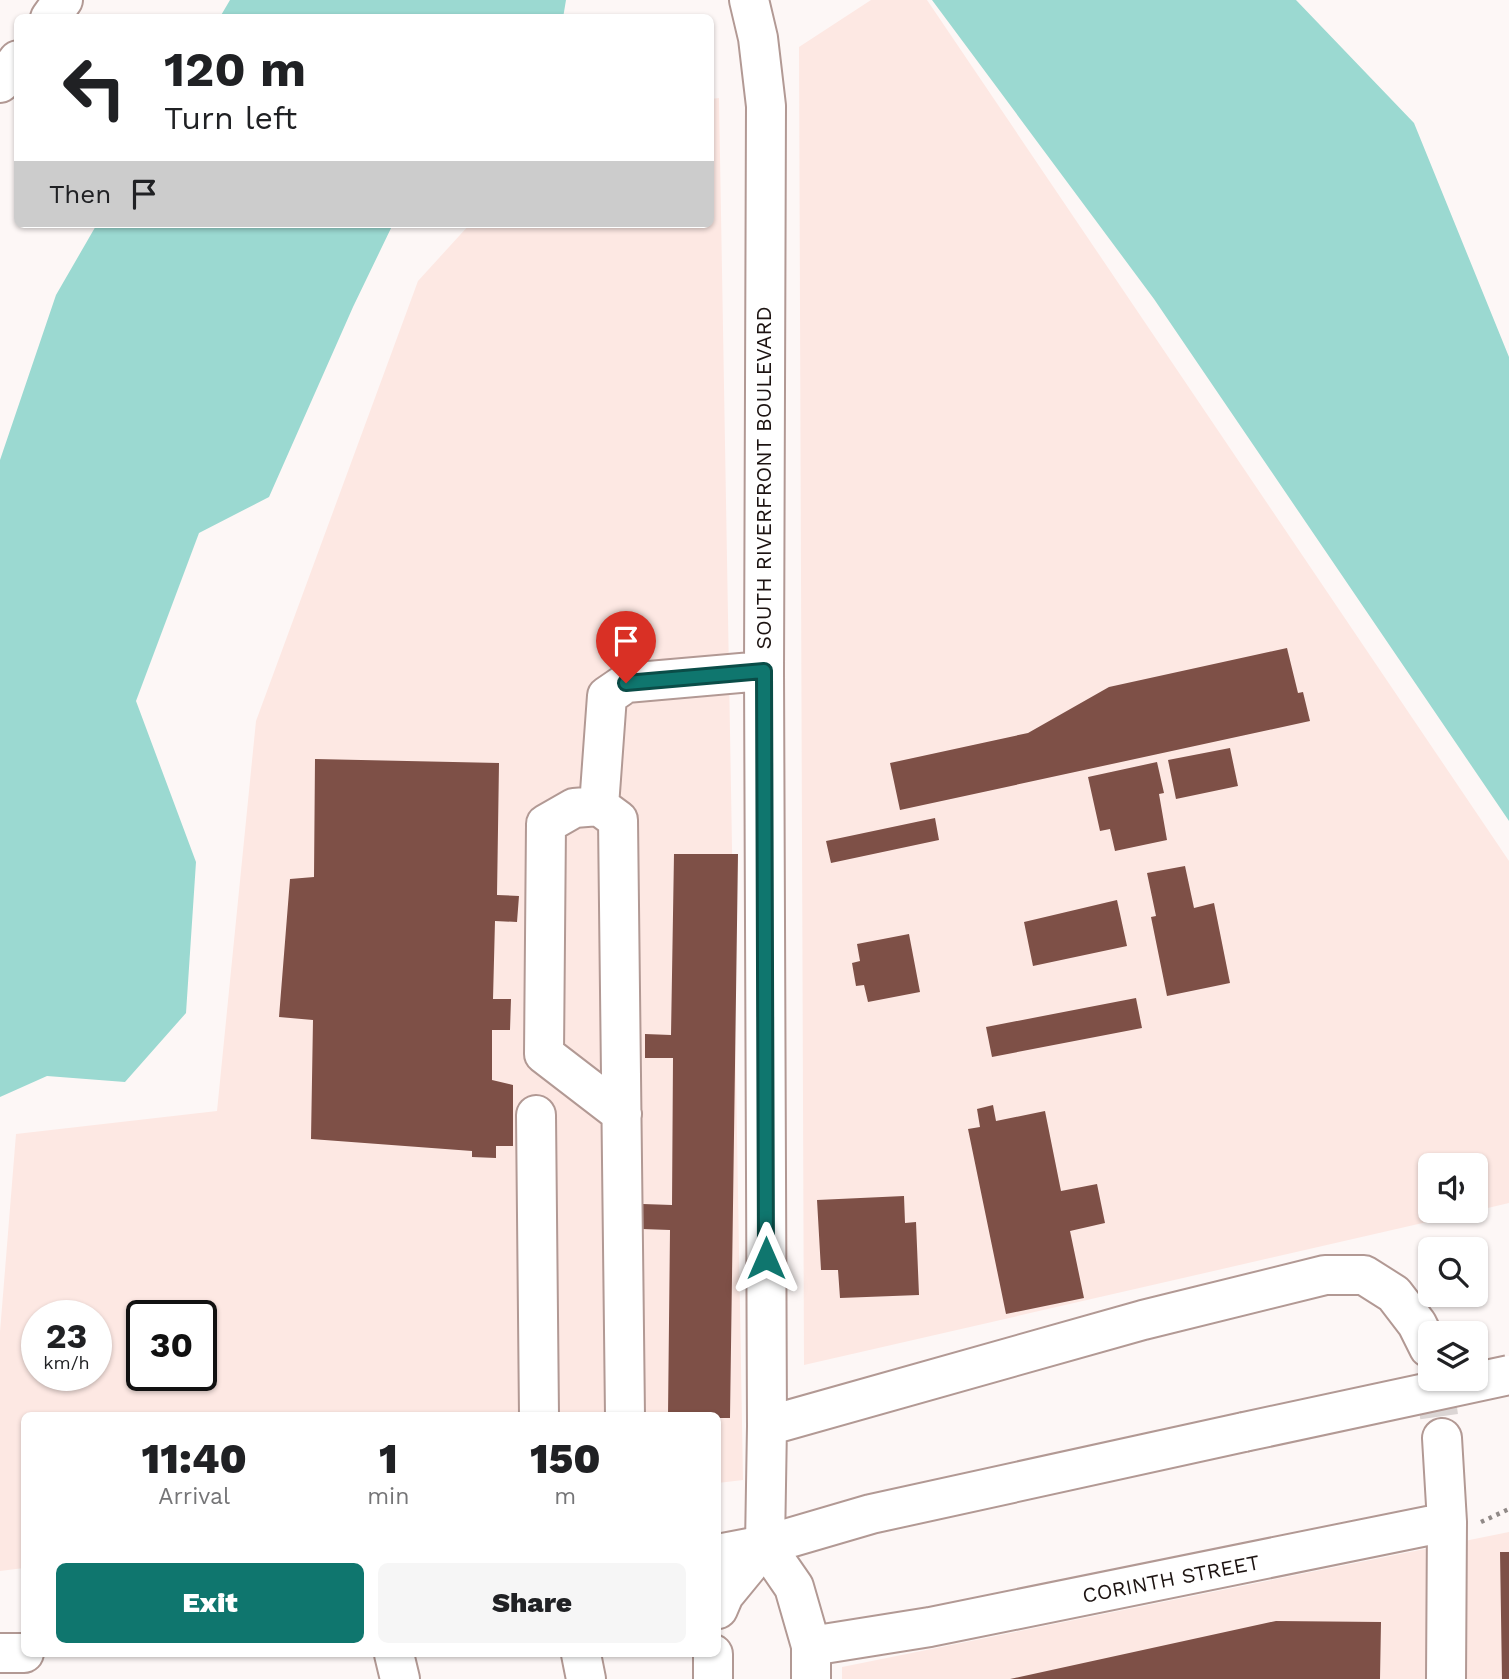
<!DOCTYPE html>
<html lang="en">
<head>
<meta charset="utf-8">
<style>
	body { margin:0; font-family:"Work Sans",sans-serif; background:#f6f6f6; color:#202124; height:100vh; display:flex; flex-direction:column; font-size:26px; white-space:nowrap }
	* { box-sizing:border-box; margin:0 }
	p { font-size:23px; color:#757577 }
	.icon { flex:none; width:38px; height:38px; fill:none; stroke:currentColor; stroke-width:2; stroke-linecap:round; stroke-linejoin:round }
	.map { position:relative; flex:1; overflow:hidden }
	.side { position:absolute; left:21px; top:1412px; width:700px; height:245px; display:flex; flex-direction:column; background:#fff; border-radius:10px; box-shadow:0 2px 5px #0004 }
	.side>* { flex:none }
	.banner { position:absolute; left:14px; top:14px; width:700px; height:214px; border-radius:10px; box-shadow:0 2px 5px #0004; background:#fff; color:#202124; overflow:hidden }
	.fabs { position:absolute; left:1418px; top:1153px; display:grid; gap:14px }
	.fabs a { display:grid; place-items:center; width:70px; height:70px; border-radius:10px; background:#fff; box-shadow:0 2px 5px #0004; font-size:35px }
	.speed { position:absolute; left:21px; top:1300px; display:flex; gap:14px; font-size:35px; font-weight:700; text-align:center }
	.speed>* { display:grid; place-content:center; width:91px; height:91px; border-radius:50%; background:#fff; box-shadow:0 2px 5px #0004; line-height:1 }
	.speed small { font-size:18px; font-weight:400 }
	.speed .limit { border:4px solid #111; border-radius:10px; background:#fff; color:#111 }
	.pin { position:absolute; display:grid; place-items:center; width:60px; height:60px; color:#fff; margin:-72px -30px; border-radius:50% 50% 50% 0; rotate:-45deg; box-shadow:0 0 7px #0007 }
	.pin .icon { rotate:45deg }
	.me { position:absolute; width:77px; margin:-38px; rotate:0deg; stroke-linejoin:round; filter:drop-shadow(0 0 5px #0008) }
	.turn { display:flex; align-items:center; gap:24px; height:147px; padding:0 35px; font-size:32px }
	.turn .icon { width:91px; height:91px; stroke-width:2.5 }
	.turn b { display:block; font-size:49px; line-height:60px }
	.then { display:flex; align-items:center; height:66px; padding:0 35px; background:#0003; gap:14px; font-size:26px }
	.eta { display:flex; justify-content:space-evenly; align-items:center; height:119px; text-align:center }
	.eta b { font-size:42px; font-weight:800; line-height:49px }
	.cta { display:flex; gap:14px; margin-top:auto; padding:14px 35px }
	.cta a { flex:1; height:80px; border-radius:10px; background:#0f766e; color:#fff; font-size:28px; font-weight:800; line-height:80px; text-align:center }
	.cta a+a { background:#f6f6f6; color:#202124 }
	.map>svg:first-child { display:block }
</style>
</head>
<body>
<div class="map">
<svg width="1509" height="1679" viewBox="0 0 1509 1679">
	<rect width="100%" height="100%" fill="#fdf7f6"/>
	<!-- built -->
	<path fill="#fde8e3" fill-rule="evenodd" d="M871,0h56l582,861v342l-34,8v-45h-45v45h45l-671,154 -5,-1318z
		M719,98l24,1382 -25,3v-67h-694v152l-24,3v-239l16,-198 201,-23 39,-390 162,-440 52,-57h240l1,-125zM37,1316h59v60h-59zM142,1316h59v60h-59z
		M1509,1532v147h-667v-12z"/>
	<!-- water -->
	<path fill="#9bd9d1" d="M230,0h336l-3,18 -343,-1z
		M932,0h364l118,123 95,234v464l-355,-522z
		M97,224h296l-40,83 -84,190 -70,36 -63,168 60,161 -10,151 -61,69 -78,-6 -47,21v-637l56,-165z"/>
	<!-- building -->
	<path fill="#7e5047" d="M1287,648l11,45 5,-1 7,29 -410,89 -10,-47 138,-30 81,-46z
		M1230,748l8,38 -62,13 -8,-39z
		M315,759l184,4 -2,132 22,1 -2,26 -22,-1 -2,78h18l-1,31h-18v50l21,5v61h-17v12l-24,-1v-6l-161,-12 2,-119 -34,-3 11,-138 24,-2z
		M1157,762l7,31 -5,1 8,46 -52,11 -5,-22 -10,2 -12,-54z
		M935,818l4,22 -108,23 -5,-22z
		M674,854h64l-8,564h-12v-2h-50l2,-186 -28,-1 1,-25 29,1 1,-147h-28v-24l26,1z
		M1185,866l9,42 20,-5 16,80 -63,13 -16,-79 5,-1 -9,-43z
		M1117,900l10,46 -94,20 -9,-44z
		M909,934l11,58 -52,10 -4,-17 -8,1 -4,-23 8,-2 -3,-17z
		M1136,998l6,30 -150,29 -6,-30z
		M993,1105l3,16 49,-10 16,80 36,-7 8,39 -35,8 14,67 -78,16 -38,-185 12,-2 -3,-18z
		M904,1196l1,27 11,-1 3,73 -79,3 -2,-28h-17l-4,-70z
		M1500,1552h9v127h-7z
		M1276,1621l105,1 -1,57h-370z"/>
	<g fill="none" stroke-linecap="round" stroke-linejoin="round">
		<!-- minor-tunnel -->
		<path stroke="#dbd5d4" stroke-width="38" stroke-dasharray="38 19" stroke-linecap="butt" d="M1434,1379l8,59"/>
		<defs>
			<path id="minor" d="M749,0l9,38 8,68 -2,565 3,755 -2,119
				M50,18l13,-18
				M0,83l18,-23
				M599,806l8,-110 19,-13 138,-12
				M622,1114l-78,-60 2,-230 28,-16 25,-2 19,14 7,596
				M536,1115l3,301
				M767,1426l376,-106 182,-45h39l30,19 23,30 12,24
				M1442,1438l5,84 -1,157
				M811,1646l119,-19 517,-105
				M394,1654l6,25
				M581,1654l5,25"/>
			<path id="major" d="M765,1545l29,42 17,59v33
				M718,1554l47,-9 106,-31 373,-82
				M718,1609l6,-14 41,-50
				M0,1653h24
				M713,1679v-25"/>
		</defs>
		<!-- minor casing -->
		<use href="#minor" stroke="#b29994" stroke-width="42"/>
		<!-- major casing -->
		<use href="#major" stroke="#b29994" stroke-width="42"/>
		<!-- path -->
		<path stroke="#908987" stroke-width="4.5" stroke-dasharray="3.5 5" stroke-linecap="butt" d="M1481,1522l28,-13"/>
		<!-- minor -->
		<use href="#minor" stroke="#fff" stroke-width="38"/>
		<!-- major -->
		<use href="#major" stroke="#fff" stroke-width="38"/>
		<defs>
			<path id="major-bridge" d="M1244,1432l265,-57"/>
		</defs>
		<!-- major-bridge casing -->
		<use href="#major-bridge" stroke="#b29994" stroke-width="42" stroke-linecap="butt"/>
		<!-- major-bridge -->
		<use href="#major-bridge" stroke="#fff" stroke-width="38"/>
	</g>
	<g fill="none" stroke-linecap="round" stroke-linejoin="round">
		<defs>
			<path id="route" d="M626,683l138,-12 2,587"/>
		</defs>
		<!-- route casing -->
		<use href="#route" stroke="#0a4d48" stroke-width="18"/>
		<!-- route -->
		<use href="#route" stroke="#0f766e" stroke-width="12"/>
	</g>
	<g text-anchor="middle" stroke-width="7" stroke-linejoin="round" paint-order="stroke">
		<!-- street labels -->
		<g font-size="21" fill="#1d1412" stroke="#fff">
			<text transform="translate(764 478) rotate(-90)" y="7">SOUTH RIVERFRONT BOULEVARD</text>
			<text transform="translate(1171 1579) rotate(-11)" y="7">CORINTH STREET</text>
		</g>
	</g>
</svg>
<div class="fabs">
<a><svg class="icon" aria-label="sound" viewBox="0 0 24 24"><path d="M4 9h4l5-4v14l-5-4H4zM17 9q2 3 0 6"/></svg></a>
<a><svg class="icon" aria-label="search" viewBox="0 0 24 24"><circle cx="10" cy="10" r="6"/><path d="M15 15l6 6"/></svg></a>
<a><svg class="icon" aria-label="layers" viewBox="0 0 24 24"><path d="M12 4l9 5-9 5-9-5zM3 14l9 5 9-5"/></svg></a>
</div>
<div class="speed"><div>23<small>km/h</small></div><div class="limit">30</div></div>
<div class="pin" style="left:626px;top:683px;background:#d93025"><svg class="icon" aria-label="arrive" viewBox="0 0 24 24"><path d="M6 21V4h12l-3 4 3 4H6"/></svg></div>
<svg class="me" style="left:766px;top:1258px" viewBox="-20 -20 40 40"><path d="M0-17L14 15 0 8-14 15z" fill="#0f766e" stroke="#fff" stroke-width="4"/></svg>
<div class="banner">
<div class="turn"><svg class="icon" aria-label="left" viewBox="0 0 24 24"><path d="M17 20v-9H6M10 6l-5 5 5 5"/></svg><div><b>120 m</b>Turn left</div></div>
<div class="then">Then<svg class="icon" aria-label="arrive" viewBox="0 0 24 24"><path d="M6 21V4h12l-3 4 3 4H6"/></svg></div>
</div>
<section class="side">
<div class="eta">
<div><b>11:40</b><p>Arrival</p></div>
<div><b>1</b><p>min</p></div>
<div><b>150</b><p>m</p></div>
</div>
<div class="cta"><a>Exit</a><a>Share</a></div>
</section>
</div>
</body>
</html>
